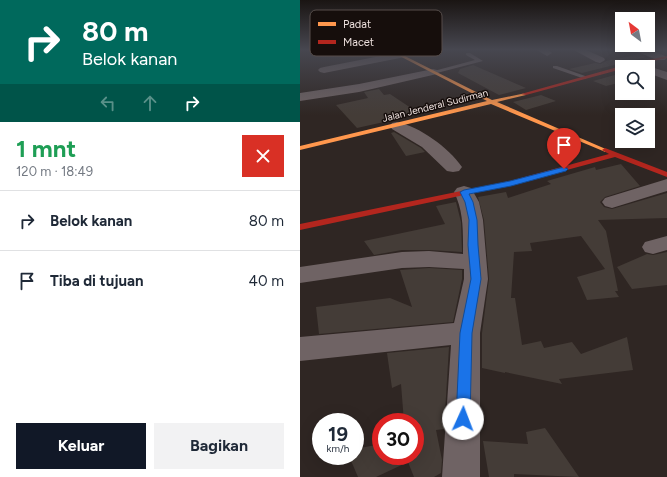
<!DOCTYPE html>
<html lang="id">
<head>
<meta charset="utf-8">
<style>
	body { margin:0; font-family:Figtree,sans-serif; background:#f2f2f3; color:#1f2937; height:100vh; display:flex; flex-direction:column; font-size:15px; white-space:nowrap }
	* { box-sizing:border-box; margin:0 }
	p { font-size:13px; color:#747a83 }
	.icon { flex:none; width:22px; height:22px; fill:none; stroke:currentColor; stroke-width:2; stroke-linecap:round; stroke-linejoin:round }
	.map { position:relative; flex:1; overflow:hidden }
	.details { display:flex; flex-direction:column; background:#fff; width:300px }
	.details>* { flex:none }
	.guide { background:#00695c; color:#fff; overflow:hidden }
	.needle { width:26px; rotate:328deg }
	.fabs { position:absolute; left:315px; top:12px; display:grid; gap:8px }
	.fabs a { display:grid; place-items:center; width:40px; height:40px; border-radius:0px; background:#fff; box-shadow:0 4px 16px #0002; font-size:20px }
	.speed { position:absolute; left:12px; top:413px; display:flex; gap:8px; font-size:20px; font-weight:700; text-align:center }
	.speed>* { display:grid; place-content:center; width:52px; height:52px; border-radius:50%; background:#fff; box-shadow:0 4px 16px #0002; line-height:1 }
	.speed small { font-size:10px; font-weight:400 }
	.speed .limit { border:6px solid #d22; background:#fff; color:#111 }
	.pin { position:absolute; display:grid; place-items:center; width:34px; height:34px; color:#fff; margin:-41px -17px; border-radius:50% 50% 50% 0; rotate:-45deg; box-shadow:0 0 4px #0007 }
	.pin .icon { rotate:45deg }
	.me { position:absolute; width:44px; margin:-22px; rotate:2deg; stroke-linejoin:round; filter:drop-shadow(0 0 3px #0008) }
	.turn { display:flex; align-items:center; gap:14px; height:84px; padding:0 16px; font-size:18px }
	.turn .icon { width:52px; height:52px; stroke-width:2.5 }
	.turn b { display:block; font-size:28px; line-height:34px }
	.lanes { display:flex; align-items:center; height:38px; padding:0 16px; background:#0003; justify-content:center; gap:20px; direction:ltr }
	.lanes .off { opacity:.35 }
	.round { display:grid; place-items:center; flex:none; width:42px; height:42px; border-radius:0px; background:#f2f2f3 }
	.headline { display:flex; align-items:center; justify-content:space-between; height:68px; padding:0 16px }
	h1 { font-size:24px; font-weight:700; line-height:30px; color:#1e9e55 }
	.button { display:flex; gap:8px; margin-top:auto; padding:8px 16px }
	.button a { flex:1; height:46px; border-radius:0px; background:#111827; color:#fff; font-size:16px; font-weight:700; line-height:46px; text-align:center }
	.button a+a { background:#f2f2f3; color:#1f2937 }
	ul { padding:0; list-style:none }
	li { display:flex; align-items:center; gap:12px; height:60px; padding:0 16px; border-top:1px solid #e0e1e3 }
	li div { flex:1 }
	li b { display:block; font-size:15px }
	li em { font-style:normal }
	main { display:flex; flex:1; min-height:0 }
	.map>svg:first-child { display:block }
</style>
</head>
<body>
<main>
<section class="details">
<div class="guide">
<div class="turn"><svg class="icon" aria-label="right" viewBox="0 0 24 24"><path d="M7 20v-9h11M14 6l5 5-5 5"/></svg><div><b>80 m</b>Belok kanan</div></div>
<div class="lanes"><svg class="icon off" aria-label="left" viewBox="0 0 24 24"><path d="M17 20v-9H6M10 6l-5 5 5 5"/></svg><svg class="icon off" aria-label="ahead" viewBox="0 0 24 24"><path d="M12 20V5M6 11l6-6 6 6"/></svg><svg class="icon" aria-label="right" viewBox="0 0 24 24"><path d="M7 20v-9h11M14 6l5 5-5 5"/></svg></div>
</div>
<div class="headline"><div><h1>1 mnt</h1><p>120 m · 18:49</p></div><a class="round" style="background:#d93025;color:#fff"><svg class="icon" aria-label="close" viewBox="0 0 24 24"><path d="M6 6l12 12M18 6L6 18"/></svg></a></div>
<ul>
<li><svg class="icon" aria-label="right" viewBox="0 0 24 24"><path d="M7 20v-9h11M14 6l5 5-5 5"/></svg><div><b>Belok kanan</b></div><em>80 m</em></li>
<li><svg class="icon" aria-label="arrive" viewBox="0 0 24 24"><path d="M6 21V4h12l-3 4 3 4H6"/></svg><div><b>Tiba di tujuan</b></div><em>40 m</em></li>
</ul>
<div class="button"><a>Keluar</a><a>Bagikan</a></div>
</section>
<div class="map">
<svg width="367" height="477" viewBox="0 0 367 477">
	<rect width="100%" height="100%" fill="#2f2623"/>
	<!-- building -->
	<path fill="#443c37" d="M339,54l7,3 -64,16 -13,-4 26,-6 6,1 5,-3z
		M173,65l53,23 -27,7 -41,-22 2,-4z
		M322,73v9l-16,4 -13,-5z
		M79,89l5,6 6,-1 27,18 -17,4 2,2 -45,10 -21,-23 32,-7 -4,-6z
		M241,95l15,6 -30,9 -13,-8z
		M94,132l27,16 4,4 -19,4 -15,-23z
		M321,164l19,22 -35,11 -5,5 4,5 8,2 55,-16v25l-69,2 8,11 12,60h-3l4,6 -32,3 -10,-23 28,-8 -24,-33 -51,7 2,8 -18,1 -3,46h4l7,47 19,-4 3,7 28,-6 9,12 46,-17 6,33 -74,9 3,5 -57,-12v1l-23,-5v-35l7,-54 -5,-59 -6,-23 28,-5 2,6 43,-14 -4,-3 48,-14 1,3z
		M156,202l5,20 1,30 -33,-2h-27l-28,5 -10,-14 81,-17 -9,-18z
		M367,252v33l-35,4 -15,-22 30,-13 6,1z
		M129,268l33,2v9l-9,43 -134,12 -3,-27 74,-9 22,9 -12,-37z
		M149,347l-5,82 -8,1 6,30 -1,13 -7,4h-20l-6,-15 -32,15h-18l-9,-21h6v-7l26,-5v12h34v-34h-11l-3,-38 -9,4 -5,-35z
		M245,428l34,49 -65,-3v3h-25l-6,-36 45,3 -2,-12z"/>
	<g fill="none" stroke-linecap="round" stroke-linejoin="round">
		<!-- lane -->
		<path fill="#6f6364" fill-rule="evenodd" d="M166,53h4l13,8 -50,13 -3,-2 45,-12 -9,-5z
			M253,66h4l31,11 -3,2 -32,-11z"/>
		<!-- street -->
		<path fill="#6f6364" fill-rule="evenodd" d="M235,49h12l5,4 -5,3z
			M272,49h12l20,9 1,2 -5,3 -4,-1z
			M334,49h13l18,7 1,2 -1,2h-8l-22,-9z
			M101,52l4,1 1,2 -1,2 -81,16 -4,-1 -2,-2 2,-2 4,-1z
			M348,66l19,6v8l-19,-7v-6h-4z
			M133,69l4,1 2,2 -2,2 -78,18 -59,9v-8l59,-9z
			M97,122c23,5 51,25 65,45l-3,4 -6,1 -6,-1 -25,-24 -30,-18 -2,-3 2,-3z
			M367,179v12l-55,17 -7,-2 -3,-4 3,-4z
			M164,186l7,2 8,14 4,18 5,59 -8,54v144h-38l9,-132 -151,16v-24l154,-14 10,-44v-10l-35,-2 -27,1 -102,15v-16l102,-15 27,-1 34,3c0,-22 1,-42 -9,-62l3,-4z
			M367,236v14l-14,4 -8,-2 -3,-5 3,-5z"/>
		<!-- slow -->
		<path fill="#ff974d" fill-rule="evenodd" d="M86,49h5l101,51 34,-7v2l-29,7 111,48 -3,2 -2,-1 -112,-47 -191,46v-4l187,-45z"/>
		<!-- jam -->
		<path fill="#b3261e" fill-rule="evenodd" d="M367,56v2l-39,9h-6v2l-96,26 -5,-1 111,-31z
			M305,148l62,24v5l-52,-20 -104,28 -211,45v-6l210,-43 99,-27 -7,-4z"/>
	</g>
	<!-- sky -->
	<linearGradient id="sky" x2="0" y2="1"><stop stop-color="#1a1513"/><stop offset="0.43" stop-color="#474750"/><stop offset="1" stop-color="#474750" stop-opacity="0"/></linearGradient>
	<rect width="367" height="115" fill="url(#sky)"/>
	<!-- route -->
	<path fill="#1a73e8" stroke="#114b97" d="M264,167l4,2 -2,2 -55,15 -42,8 4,8 4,18 1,25 3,34 -9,54 -2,86 -2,5 -5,2 -5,-2 -2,-5 4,-86 11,-54 -3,-34 1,-25 -4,-18 -5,-10 4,-2 46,-9z"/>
	<g text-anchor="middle" stroke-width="3" stroke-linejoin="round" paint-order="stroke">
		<!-- far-street labels -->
		<g font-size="10" fill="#ecdfdc" stroke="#160e0c">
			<text transform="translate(135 105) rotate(-14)" y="4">Jalan Jenderal Sudirman</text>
		</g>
	</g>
	<!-- legend -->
	<rect x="10" y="10" width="132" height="46" rx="6" fill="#160e0c" stroke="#564d4a" stroke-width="1"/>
	<rect x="18" y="22" width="18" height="4" fill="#ff974d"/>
	<rect x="18" y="40" width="18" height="4" fill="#b3261e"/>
	<g font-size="11" fill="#ecdfdc">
		<text x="43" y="28">Padat</text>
		<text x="43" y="46">Macet</text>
	</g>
</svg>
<div class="fabs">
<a><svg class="needle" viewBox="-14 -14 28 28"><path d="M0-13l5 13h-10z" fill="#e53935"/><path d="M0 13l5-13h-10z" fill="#747a83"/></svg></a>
<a><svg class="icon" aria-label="search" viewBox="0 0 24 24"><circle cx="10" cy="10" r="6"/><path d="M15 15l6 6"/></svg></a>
<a><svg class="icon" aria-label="layers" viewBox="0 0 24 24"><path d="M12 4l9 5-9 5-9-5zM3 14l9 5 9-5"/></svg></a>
</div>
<div class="speed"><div>19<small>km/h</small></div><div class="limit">30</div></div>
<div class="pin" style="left:264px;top:169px;background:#d93025"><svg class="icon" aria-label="arrive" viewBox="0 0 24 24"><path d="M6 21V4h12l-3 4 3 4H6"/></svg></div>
<svg class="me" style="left:163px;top:419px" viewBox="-20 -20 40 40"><circle r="19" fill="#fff"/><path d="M0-13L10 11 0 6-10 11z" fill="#1a73e8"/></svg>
</div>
</main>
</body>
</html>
